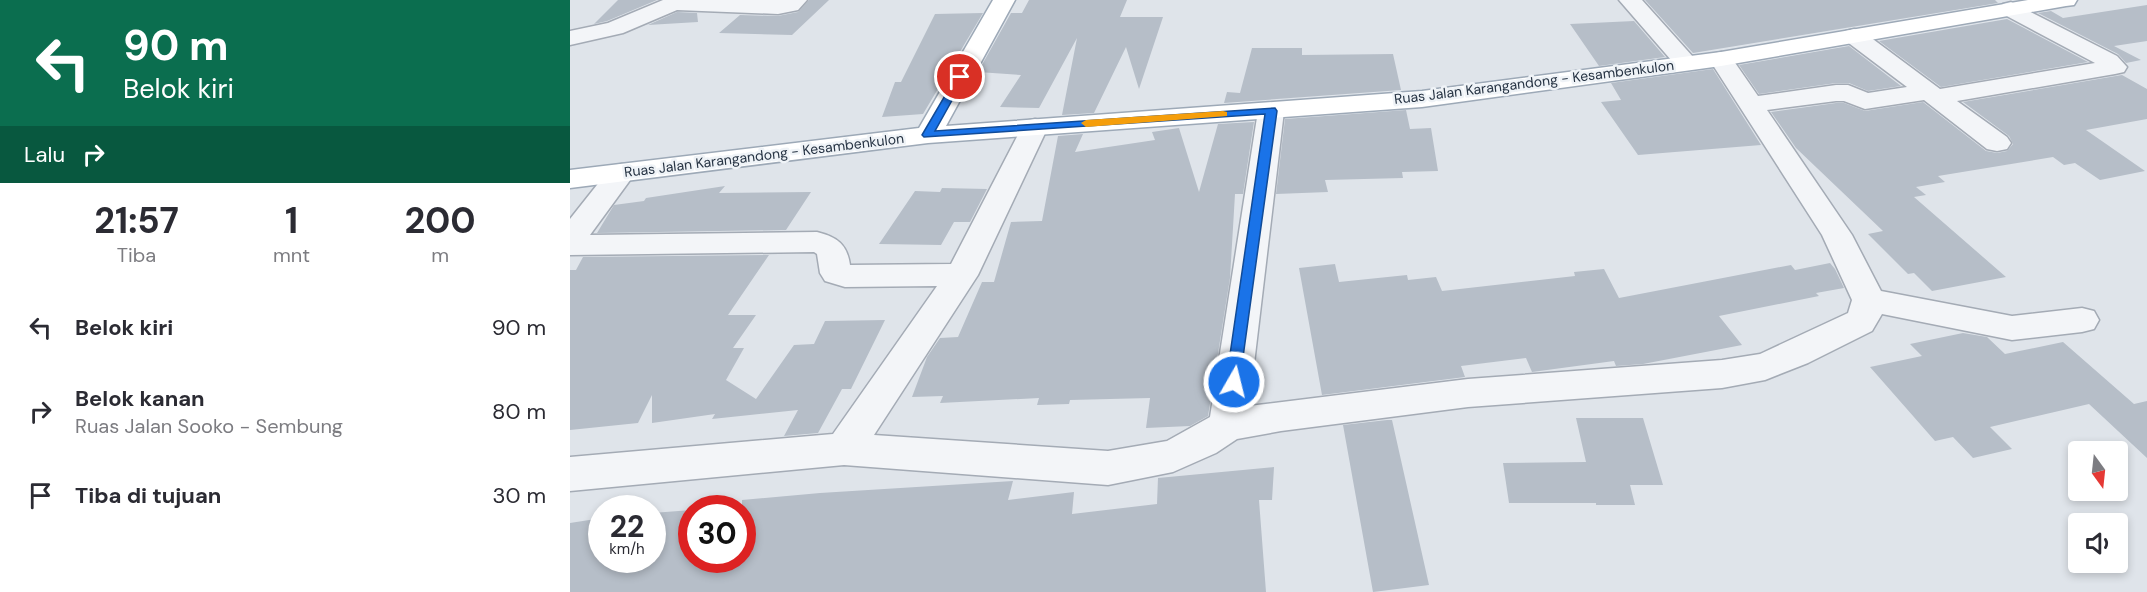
<!DOCTYPE html>
<html lang="id">
<head>
<meta charset="utf-8">
<style>
	body { margin:0; font-family:"DM Sans",sans-serif; background:#f7f7f7; color:#2b2b33; height:100vh; display:flex; flex-direction:column; font-size:22px; white-space:nowrap }
	* { box-sizing:border-box; margin:0 }
	p { font-size:20px; color:#7c7c81 }
	.icon { flex:none; width:33px; height:33px; fill:none; stroke:currentColor; stroke-width:2; stroke-linecap:round; stroke-linejoin:round }
	.map { position:relative; flex:1; overflow:hidden }
	.drawer { display:flex; flex-direction:column; background:#fff; width:570px }
	.drawer>* { flex:none }
	.top-card { background:#0b6e4f; color:#fff; overflow:hidden }
	.needle { width:39px; rotate:165deg }
	.tools { position:absolute; left:1498px; top:441px; display:grid; gap:12px }
	.tools a { display:grid; place-items:center; width:60px; height:60px; border-radius:6px; background:#fff; box-shadow:0 3px 9px #0003; font-size:30px }
	.speed { position:absolute; left:18px; top:495px; display:flex; gap:12px; font-size:30px; font-weight:700; text-align:center }
	.speed>* { display:grid; place-content:center; width:78px; height:78px; border-radius:50%; background:#fff; box-shadow:0 3px 9px #0003; line-height:1 }
	.speed small { font-size:15px; font-weight:400 }
	.speed .limit { border:9px solid #d22; background:#fff; color:#111 }
	.pin { position:absolute; display:grid; place-items:center; width:51px; height:51px; color:#fff; margin:-26px; border:3px solid #fff; border-radius:50%; box-shadow:0 2px 6px #0007 }
	.me { position:absolute; width:66px; margin:-33px; rotate:8deg; stroke-linejoin:round; filter:drop-shadow(0 0 4px #0008) }
	.turn { display:flex; align-items:center; gap:21px; height:126px; padding:0 24px; font-size:27px }
	.turn .icon { width:78px; height:78px; stroke-width:2.5 }
	.turn b { display:block; font-size:42px; line-height:51px }
	.then { display:flex; align-items:center; height:57px; padding:0 24px; background:#0003; gap:12px; font-size:22px }
	.eta { display:flex; justify-content:space-evenly; align-items:center; height:102px; text-align:center }
	.eta b { font-size:36px; font-weight:700; line-height:42px }
	ul { padding:0; list-style:none }
	li { display:flex; align-items:center; gap:18px; height:84px; padding:0 24px }
	li div { flex:1 }
	li b { display:block; font-size:22px }
	li em { font-style:normal }
	main { display:flex; flex:1; min-height:0 }
	.map>svg:first-child { display:block }
</style>
</head>
<body>
<main>
<section class="drawer">
<div class="top-card">
<div class="turn"><svg class="icon" aria-label="left" viewBox="0 0 24 24"><path d="M17 20v-9H6M10 6l-5 5 5 5"/></svg><div><b>90 m</b>Belok kiri</div></div>
<div class="then">Lalu<svg class="icon" aria-label="right" viewBox="0 0 24 24"><path d="M7 20v-9h11M14 6l5 5-5 5"/></svg></div>
</div>
<div class="eta">
<div><b>21:57</b><p>Tiba</p></div>
<div><b>1</b><p>mnt</p></div>
<div><b>200</b><p>m</p></div>
</div>
<ul>
<li><svg class="icon" aria-label="left" viewBox="0 0 24 24"><path d="M17 20v-9H6M10 6l-5 5 5 5"/></svg><div><b>Belok kiri</b></div><em>90 m</em></li>
<li><svg class="icon" aria-label="right" viewBox="0 0 24 24"><path d="M7 20v-9h11M14 6l5 5-5 5"/></svg><div><b>Belok kanan</b><p>Ruas Jalan Sooko - Sembung</p></div><em>80 m</em></li>
<li><svg class="icon" aria-label="arrive" viewBox="0 0 24 24"><path d="M6 21V4h12l-3 4 3 4H6"/></svg><div><b>Tiba di tujuan</b></div><em>30 m</em></li>
</ul>
</section>
<div class="map">
<svg width="1577" height="592" viewBox="0 0 1577 592">
	<rect width="100%" height="100%" fill="#dfe4ea"/>
	<!-- building -->
	<path fill="#b6bec8" d="M48,0h39l-50,21 -13,3z
		M239,0h20l-37,35 -73,-2 21,-18 38,1 20,-4z
		M459,0h98l-7,17h43l-24,72 -13,-42 -32,66 -32,2 15,-77 -38,70 -39,-1 21,-32 -43,-3 33,-59h11z
		M1075,0h350l3,3 -305,50z
		M1577,5v36l-33,5 27,14 -15,3 -8,-9 -80,-41 13,-2 12,7z
		M107,12l20,1 1,9 -50,3z
		M413,13l-60,101 -41,3 13,-35h6l34,-68z
		M1437,19l81,43 -147,25 -62,-46z
		M1064,21l31,36 -66,9 -29,-42z
		M1279,46l52,40 -33,5 -19,-8h-13l-77,11 -20,-29z
		M682,48h50v7l91,-1 8,36 -177,13 3,-11 13,1z
		M1143,69l48,76 -123,10 -37,-53 20,-2 -10,-17z
		M1552,75l25,14v30l-61,11 59,41 -45,9 -25,-17 -11,2 -11,-8 -115,19 7,6 -29,5 10,8 -12,2 92,80 -74,14 -18,-18 -6,1 -40,-40 15,-3 -87,-83 -25,-36 65,-9h8l21,8 58,-9 63,49 11,2 10,-2 6,-7 -4,-8 -46,-34z
		M836,110l4,19 21,-1 7,43 -36,1 1,6 -78,2 3,12 -52,2 9,-75z
		M684,122l-11,72h-8l-5,84 -22,138 -18,10 -44,2 4,-30 -80,2 -1,4 -32,1 2,-7 -99,5 3,-7 -31,1 15,-40 13,-19 18,-1 24,-55h12l17,-60 31,-1 16,-85 25,-2 -8,18 80,-12 -3,-8 27,-4 20,64 19,-68z
		M155,186l-6,7 92,-1 -25,38 -189,3 17,-28 30,-4 2,-3z
		M372,188l45,1 -17,33h-16l-13,23 -62,-1 36,-53 25,1z
		M199,255l-41,60h28l-23,33h11l-18,32 30,19 38,-54 20,-1 11,-23 60,-1 -34,69h-9l-24,44 -34,3 14,-26 -86,9 3,-5 -63,9v-28l-14,28 -68,7v-160h6l7,-13z
		M1260,263l5,6 9,19 -28,5 3,3 -100,20 23,29 -99,19 -27,2 -2,-5 -82,11 -6,-14 -65,8 4,11 -143,18 -23,-127 36,-4 4,18 68,-7 1,5 28,-3 6,14 133,-15 -1,-4 30,-3 15,29 172,-33 4,5z
		M1393,333l24,4 18,17 58,-12 71,62 13,-3v57l-58,-54 -99,23 22,22 -39,9 -20,-21 -18,4 -65,-74 52,-11 -12,-12z
		M1006,418h67l20,67h-33l5,20h-39v-2h-87l-6,-40 83,-1z
		M817,420h5l37,165 -56,7 -30,-167z
		M704,467l-2,33h-13l7,92h-696v-69l32,-5v42h50v-47l40,-3v50h50v-60l78,-7 193,-12 -5,19 66,-8 -2,22 85,-10 1,-26z"/>
	<g fill="none" stroke-linecap="round" stroke-linejoin="round">
		<defs>
			<path id="minor" d="M93,0h144l-9,10 -20,4 -101,-4 -54,23 -53,12v-14l38,-8z
				M1049,0h23l52,58 4,5 -4,5 -8,2 -8,-2z
				M1441,2l106,54 10,11 -3,5 -9,2 -158,27 50,36 4,6 -4,6 -10,2 -10,-2 -63,-49 -59,9 -21,-8h-8l-69,9 85,125 29,56 131,25 70,-8 12,3 5,9 -5,9 -12,3 -70,8 -130,-26 -10,17 -64,32 -43,17 -43,8 -254,19 -187,24 -44,8 -21,14 -43,19 -65,13 -264,-20 -274,26v-34l263,-23 104,-148 -92,1 -20,-6 -5,-8 -3,-19 -3,-2 -244,3v-36l42,-53 10,-2 10,2 4,6 -46,63 227,-3c20,5 30,12 33,33l101,-1 71,-137 4,-6 9,-2 9,2 4,6 -70,148 -104,160 234,16 59,-10 43,-24 48,-306 4,-5 9,-3 9,3 4,5 -35,295 219,-27 254,-19 38,-6 88,-41 4,-13 -30,-65 -113,-176 4,-5 8,-2 8,2 29,42 78,-11h12l20,8 39,-6 -61,-46 -3,-5 3,-5 8,-2 8,2 78,58 155,-26 -92,-49 -3,-5 3,-5z"/>
			<path id="major" d="M423,0h22l-69,126 476,-35 299,-39 307,-52h49l-3,5 -8,1 -345,60 -299,41 -494,36 -358,45v-18l349,-42z"/>
		</defs>
		<!-- minor casing -->
		<use href="#minor" stroke="#a4abb5" stroke-width="3"/>
		<!-- major casing -->
		<use href="#major" stroke="#9da9b7" stroke-width="3"/>
		<!-- minor -->
		<use href="#minor" fill="#f3f5f8" fill-rule="evenodd"/>
		<!-- major -->
		<use href="#major" fill="#fff" fill-rule="evenodd"/>
	</g>
	<!-- route -->
	<path fill="#1a73e8" stroke="#114b97" stroke-width="1.5" d="M387,75l8,2 -30,54 340,-23 2,3 -38,275h-10l-3,-4 39,-268 -341,23 -2,-2z"/>
	<!-- slow -->
	<path fill="#f59e0b" d="M653,111l4,1v4l-141,11 -5,-4 5,-3z"/>
	<g text-anchor="middle" stroke-width="5" stroke-linejoin="round" paint-order="stroke">
		<!-- far-street labels -->
		<g font-size="14" fill="#263343" stroke="#eff3f7">
			<text transform="translate(964 82) rotate(-7)" y="5">Ruas Jalan Karangandong - Kesambenkulon</text>
			<text transform="translate(194 155) rotate(-7)" y="5">Ruas Jalan Karangandong - Kesambenkulon</text>
		</g>
	</g>
</svg>
<div class="tools">
<a><svg class="needle" viewBox="-14 -14 28 28"><path d="M0-13l5 13h-10z" fill="#e53935"/><path d="M0 13l5-13h-10z" fill="#7c7c81"/></svg></a>
<a><svg class="icon" aria-label="sound" viewBox="0 0 24 24"><path d="M4 9h4l5-4v14l-5-4H4zM17 9q2 3 0 6"/></svg></a>
</div>
<div class="speed"><div>22<small>km/h</small></div><div class="limit">30</div></div>
<div class="pin" style="left:390px;top:77px;background:#d93025"><svg class="icon" aria-label="arrive" viewBox="0 0 24 24"><path d="M6 21V4h12l-3 4 3 4H6"/></svg></div>
<svg class="me" style="left:664px;top:382px" viewBox="-20 -20 40 40"><circle r="17" fill="#1a73e8" stroke="#fff" stroke-width="3"/><path d="M0-11L8 9 0 5-8 9z" fill="#fff"/></svg>
</div>
</main>
</body>
</html>
